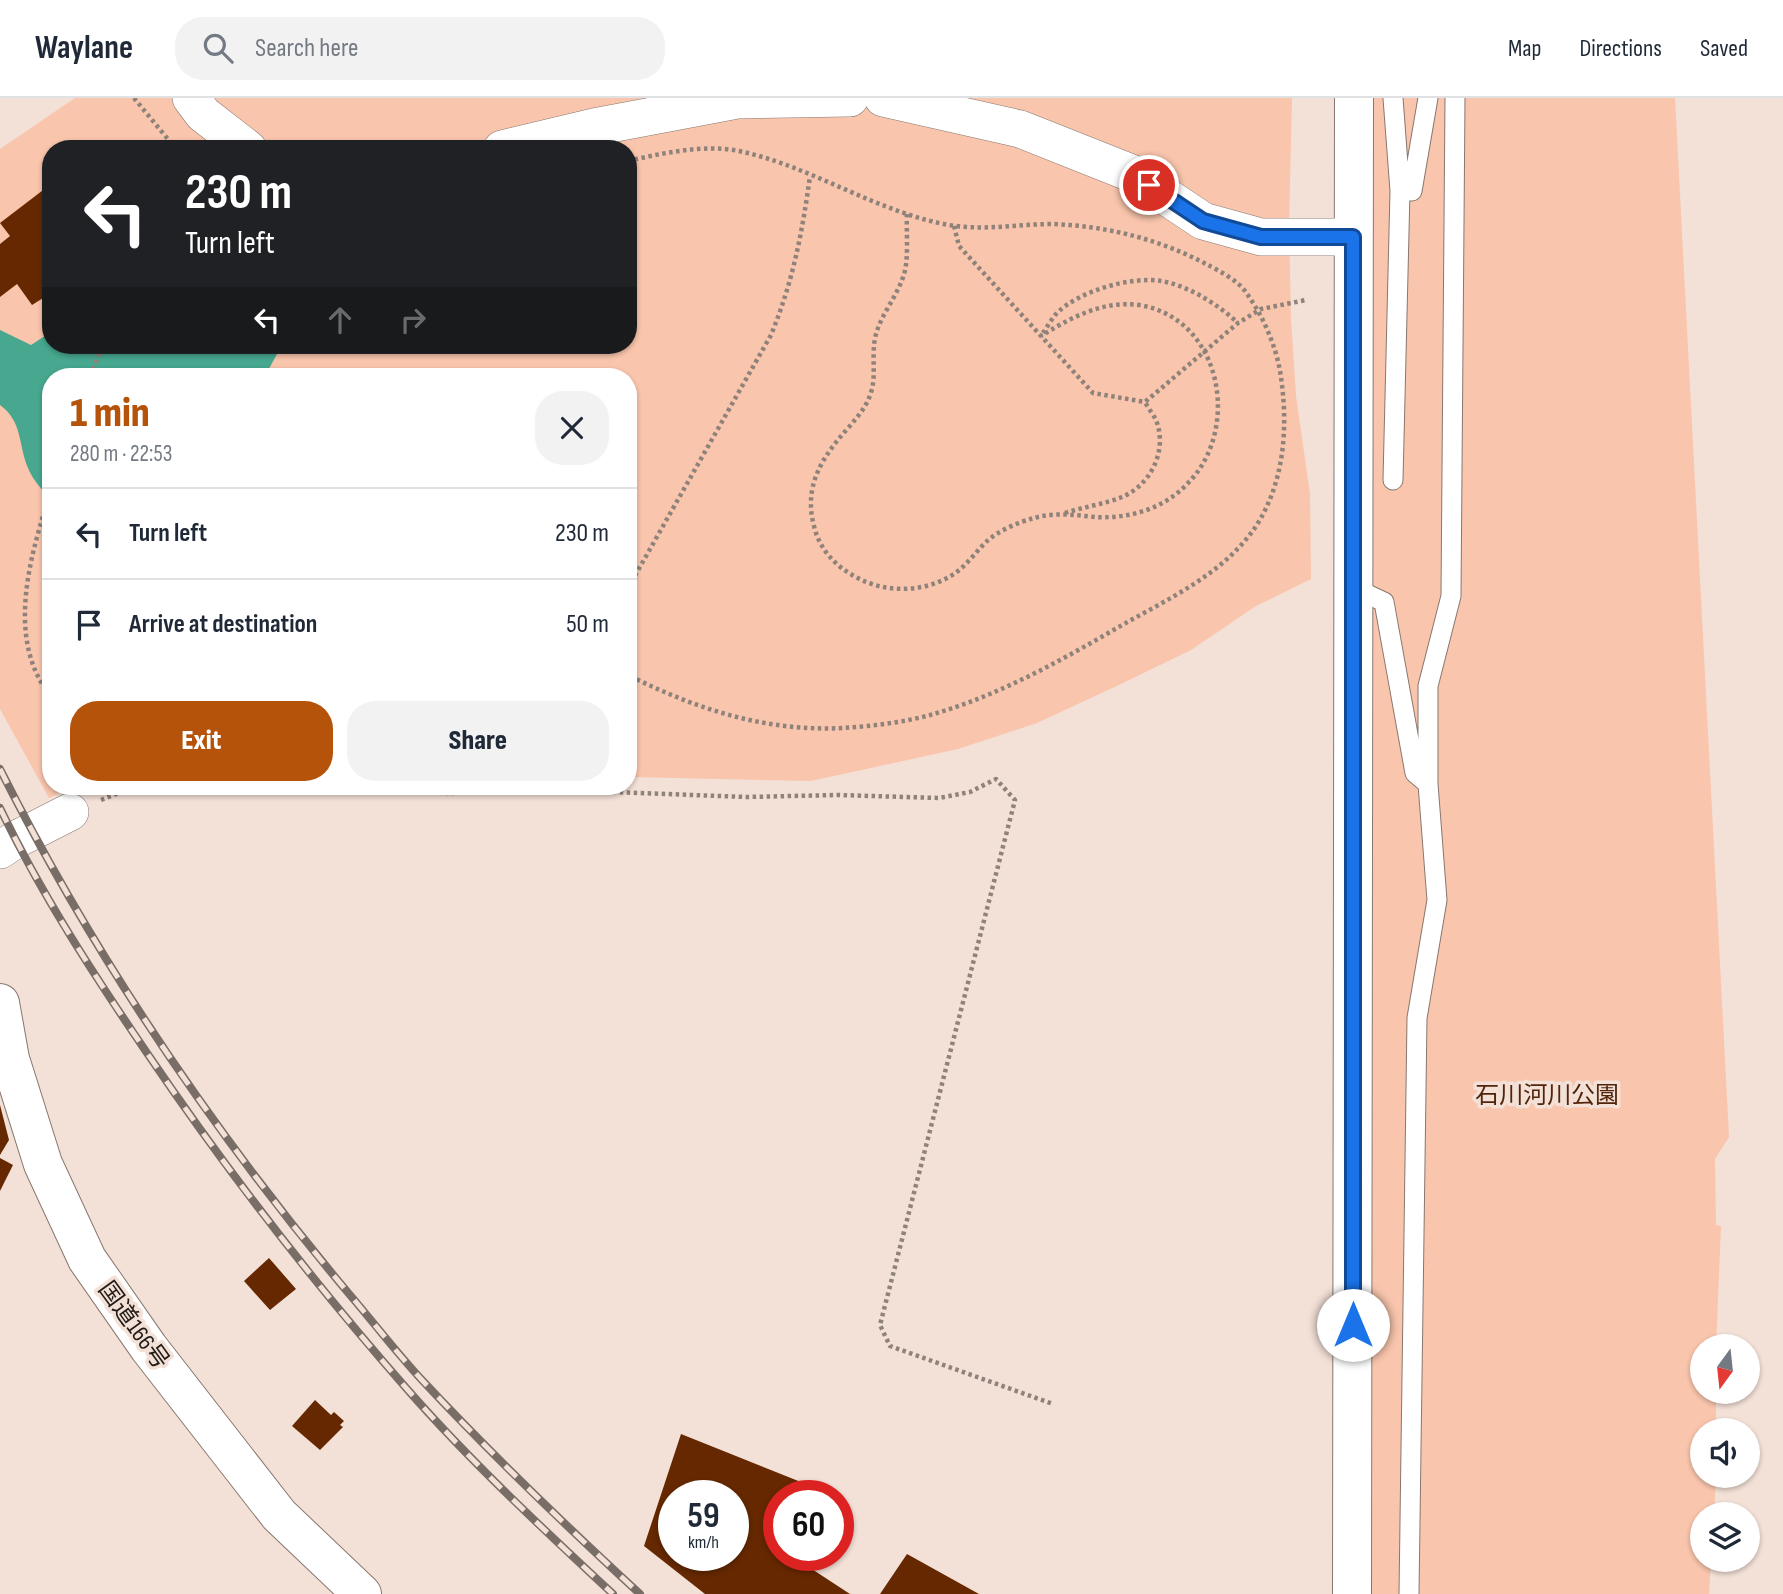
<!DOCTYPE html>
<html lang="en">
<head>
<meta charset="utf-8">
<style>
	body { margin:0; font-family:"Sofia Sans Condensed","Noto Sans JP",sans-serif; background:#f2f2f3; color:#1f2937; height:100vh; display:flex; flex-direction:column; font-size:26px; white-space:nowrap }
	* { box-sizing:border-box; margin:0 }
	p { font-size:23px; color:#747a83 }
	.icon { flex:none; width:38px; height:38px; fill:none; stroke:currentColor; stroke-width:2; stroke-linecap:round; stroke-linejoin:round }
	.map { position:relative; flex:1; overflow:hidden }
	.details { position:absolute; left:42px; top:270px; width:595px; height:427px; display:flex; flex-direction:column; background:#fff; border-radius:28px; box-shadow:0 2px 5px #0004 }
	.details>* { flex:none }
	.top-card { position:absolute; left:42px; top:42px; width:595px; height:214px; border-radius:28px; box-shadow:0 2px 5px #0004; background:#202124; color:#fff; overflow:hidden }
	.needle { width:46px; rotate:195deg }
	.fabs { position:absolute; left:1690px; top:1236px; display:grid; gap:14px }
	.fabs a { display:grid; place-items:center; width:70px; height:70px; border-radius:50%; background:#fff; box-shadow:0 2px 5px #0004; font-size:35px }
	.speed { position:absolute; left:658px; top:1382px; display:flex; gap:14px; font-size:35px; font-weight:700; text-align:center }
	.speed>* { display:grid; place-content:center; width:91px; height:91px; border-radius:50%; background:#fff; box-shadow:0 2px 5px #0004; line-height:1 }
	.speed small { font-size:18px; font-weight:400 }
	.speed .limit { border:10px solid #d22; background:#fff; color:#111 }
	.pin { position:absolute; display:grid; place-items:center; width:60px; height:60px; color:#fff; margin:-30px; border:4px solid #fff; border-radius:50%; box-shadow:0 2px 7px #0007 }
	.me { position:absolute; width:77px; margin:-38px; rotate:0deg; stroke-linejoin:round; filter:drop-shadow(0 0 5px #0008) }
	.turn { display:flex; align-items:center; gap:24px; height:147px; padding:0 28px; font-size:32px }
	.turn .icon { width:91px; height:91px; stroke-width:2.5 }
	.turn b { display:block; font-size:49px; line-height:60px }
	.lanes { display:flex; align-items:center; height:66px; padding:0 28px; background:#0003; justify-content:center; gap:35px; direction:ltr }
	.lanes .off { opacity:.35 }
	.round { display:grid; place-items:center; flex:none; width:74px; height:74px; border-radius:28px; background:#f2f2f3 }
	.summary { display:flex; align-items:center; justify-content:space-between; height:119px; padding:0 28px }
	h1 { font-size:42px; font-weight:800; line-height:52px; color:#b45309 }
	.button { display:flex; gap:14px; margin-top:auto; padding:14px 28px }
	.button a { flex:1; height:80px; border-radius:28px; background:#b45309; color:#fff; font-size:28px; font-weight:800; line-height:80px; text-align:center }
	.button a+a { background:#f2f2f3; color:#1f2937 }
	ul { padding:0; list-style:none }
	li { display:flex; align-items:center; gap:21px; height:91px; padding:0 28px; border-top:2px solid #e0e1e3 }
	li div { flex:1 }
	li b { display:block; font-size:26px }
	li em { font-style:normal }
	header { display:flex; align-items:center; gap:42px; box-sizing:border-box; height:98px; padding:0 35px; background:#fff; border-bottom:2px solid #e0e1e3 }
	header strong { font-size:33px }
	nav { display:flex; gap:38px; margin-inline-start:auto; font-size:24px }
	.search { width:490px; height:63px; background:#f2f2f3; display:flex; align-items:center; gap:18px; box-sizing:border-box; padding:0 24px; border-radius:28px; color:#747a83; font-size:26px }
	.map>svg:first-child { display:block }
</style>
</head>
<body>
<header>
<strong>Waylane</strong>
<div class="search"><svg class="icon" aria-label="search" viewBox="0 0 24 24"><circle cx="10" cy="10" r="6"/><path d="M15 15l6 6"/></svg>Search here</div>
<nav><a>Map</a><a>Directions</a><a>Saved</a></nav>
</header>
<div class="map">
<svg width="1783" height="1496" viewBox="0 0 1783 1496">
	<rect width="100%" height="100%" fill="#f3e0d7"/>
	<!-- green -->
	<path fill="#f9c5ac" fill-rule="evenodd" d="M75,0h1217l-3,127 2,95 5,76 14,98 1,85 -55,27 -65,44 -70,34 -84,39 -79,26 -147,32 -183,-4v-401h-577v410h24l-26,12 -49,-89v-560zM51,51h577v196h-577z
		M1374,0h301l54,1039 -14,22 1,66 5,1 -5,120h-13v45h13v39h-13v45h13l-2,39h-11v45h8l-2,35h-345z"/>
	<!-- water -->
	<path fill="#47a88f" d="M0,232l31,15 20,-13v13h231l-17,31h-214v123c-9,-9 -18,-19 -23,-31 -10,-24 -5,-46 -28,-63z"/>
	<!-- building -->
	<path fill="#652800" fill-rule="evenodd" d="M51,86v109l-19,12 -15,-21 -17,13v-53l10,-8 -10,-13z
		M0,1007l9,35 -9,15z
		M0,1060l13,7 -13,26z
		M269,1160l27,31 -26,21 -26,-29z
		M315,1302l16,15 3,-3 10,9 -4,4 3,2 -23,23 -28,-24z
		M681,1336l155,62h-57v60h17l-1,2 55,36h-145l-61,-48zM674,1398h59v60h-59z
		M907,1456l72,40h-99z"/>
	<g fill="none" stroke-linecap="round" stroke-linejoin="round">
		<defs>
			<path id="service" d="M1393,0l7,93 -7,289
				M1400,93h12l16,-93
				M1354,490l30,14 31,171 13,11
				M1409,1496l8,-576 20,-118 -9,-116v-98l23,-90 4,-498"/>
			<path id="minor" d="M191,0l12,16 45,35
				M883,0l137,31 111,44 72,48 58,16h92
				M502,51l92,-22 143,-27 113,-2
				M0,752l15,-10 55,-28"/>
			<path id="primary" d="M1352,1496l2,-1496"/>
			<path id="trunk" d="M0,905l10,56 33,105 44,95 62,89 130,167 83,79"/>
		</defs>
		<!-- service casing -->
		<use href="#service" stroke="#88776f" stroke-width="21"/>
		<!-- minor casing -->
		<use href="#minor" stroke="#88776f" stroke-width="38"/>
		<!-- primary casing -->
		<use href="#primary" stroke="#88776f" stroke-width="40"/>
		<!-- trunk casing -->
		<use href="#trunk" stroke="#88776f" stroke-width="40"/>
		<!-- path -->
		<path stroke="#8f827b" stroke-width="4.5" stroke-dasharray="3.5 3.5" stroke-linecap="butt" d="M134,0l42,51
			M628,63c35,-8 76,-17 111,-10 72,15 137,61 210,74 36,6 69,-1 104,-1 53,2 106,15 153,40 12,6 31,16 39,27 17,23 30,52 35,80 8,49 6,102 -19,147 -31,54 -92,80 -144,110 -57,33 -116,66 -180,85 -29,9 -64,13 -94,15 -77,4 -147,-19 -215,-53
			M907,116c-1,17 2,45 -3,60 -6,21 -22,39 -28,60 -5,18 0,38 -4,55 -4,16 -13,26 -23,38 -26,29 -46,58 -35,99 5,22 20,39 40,50 29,17 66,17 95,1 15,-8 25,-23 36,-34 12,-12 34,-21 49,-25 20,-6 41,-3 61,-1 36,2 71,-9 95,-36 51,-55 31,-163 -51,-176 -36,-5 -69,13 -98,31
			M954,128l5,20 134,147 52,9 93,-79 23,-14 45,-9
			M1043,235c4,-6 8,-13 13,-19 22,-23 75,-38 106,-33 29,6 55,23 76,42
			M90,278l13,-31
			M51,392c-20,64 -47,148 0,207
			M1065,415c18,-6 40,-9 57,-16 29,-12 46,-47 34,-77 -3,-6 -8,-12 -11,-18
			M628,490l143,-253c22,-54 31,-101 39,-159
			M333,688l117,7 110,-3 186,7 92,-2 101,3 31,-6 26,-13 19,21 -135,525 10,21 163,58
			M101,702l35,-14"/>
		<!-- service -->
		<use href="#service" stroke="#fff" stroke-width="19"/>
		<!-- minor -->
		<use href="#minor" stroke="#fff" stroke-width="37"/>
		<!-- primary -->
		<use href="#primary" stroke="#fff" stroke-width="38"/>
		<!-- trunk -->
		<use href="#trunk" stroke="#fff" stroke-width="38"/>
		<defs>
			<path id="rail" d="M0,671c95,189 214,364 350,526 24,28 46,57 71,84 70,75 144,146 219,215
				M0,710c41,86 94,167 147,245 80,118 166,229 260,336 64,73 135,139 206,205"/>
		</defs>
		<!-- rail casing -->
		<use href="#rail" stroke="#796e67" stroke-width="8"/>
		<!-- rail -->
		<use href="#rail" stroke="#f3e0d7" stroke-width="5" stroke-dasharray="16" stroke-linecap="butt"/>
	</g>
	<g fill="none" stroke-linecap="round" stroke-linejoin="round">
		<defs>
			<path id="route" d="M1149,87l54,36 58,16h92v1088"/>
		</defs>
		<!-- route casing -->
		<use href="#route" stroke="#114b97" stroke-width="18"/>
		<!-- route -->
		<use href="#route" stroke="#1a73e8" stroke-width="12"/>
	</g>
	<g text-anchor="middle" stroke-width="7" stroke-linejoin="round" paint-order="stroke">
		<!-- park labels -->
		<g font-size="24" fill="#52240a" stroke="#f3e0d7">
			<text x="1547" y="1005">石川河川公園</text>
		</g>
		<!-- street labels -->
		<g font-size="24" fill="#221c18" stroke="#f3e0d7">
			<text transform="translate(134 1227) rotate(54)" y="8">国道166号</text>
		</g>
	</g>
</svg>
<div class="fabs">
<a><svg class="needle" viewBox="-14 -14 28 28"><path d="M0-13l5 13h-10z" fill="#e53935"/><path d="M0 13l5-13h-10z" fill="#747a83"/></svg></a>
<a><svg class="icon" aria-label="sound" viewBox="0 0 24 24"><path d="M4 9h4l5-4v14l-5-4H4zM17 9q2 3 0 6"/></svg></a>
<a><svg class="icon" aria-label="layers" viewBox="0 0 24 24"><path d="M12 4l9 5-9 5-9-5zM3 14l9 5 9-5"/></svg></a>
</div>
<div class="speed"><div>59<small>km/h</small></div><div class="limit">60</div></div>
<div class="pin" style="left:1149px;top:87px;background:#d93025"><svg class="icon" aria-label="arrive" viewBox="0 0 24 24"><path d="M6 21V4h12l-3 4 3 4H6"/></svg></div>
<svg class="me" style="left:1353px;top:1227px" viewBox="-20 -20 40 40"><circle r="19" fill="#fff"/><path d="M0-13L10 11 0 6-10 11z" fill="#1a73e8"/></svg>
<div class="top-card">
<div class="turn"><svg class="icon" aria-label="left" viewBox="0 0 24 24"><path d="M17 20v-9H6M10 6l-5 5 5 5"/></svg><div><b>230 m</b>Turn left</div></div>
<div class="lanes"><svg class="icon" aria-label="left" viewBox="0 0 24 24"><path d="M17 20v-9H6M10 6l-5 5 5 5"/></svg><svg class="icon off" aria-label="ahead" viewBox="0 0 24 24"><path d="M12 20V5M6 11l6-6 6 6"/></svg><svg class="icon off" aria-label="right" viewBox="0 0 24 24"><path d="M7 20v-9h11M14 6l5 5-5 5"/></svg></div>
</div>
<section class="details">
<div class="summary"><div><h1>1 min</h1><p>280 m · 22:53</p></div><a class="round"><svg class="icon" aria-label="close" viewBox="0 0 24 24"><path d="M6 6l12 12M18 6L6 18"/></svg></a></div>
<ul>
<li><svg class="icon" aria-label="left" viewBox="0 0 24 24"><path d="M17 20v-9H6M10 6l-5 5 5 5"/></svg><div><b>Turn left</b></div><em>230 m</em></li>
<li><svg class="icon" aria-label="arrive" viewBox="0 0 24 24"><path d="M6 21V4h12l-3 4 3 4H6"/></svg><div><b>Arrive at destination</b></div><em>50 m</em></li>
</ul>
<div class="button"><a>Exit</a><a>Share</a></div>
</section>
</div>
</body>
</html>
